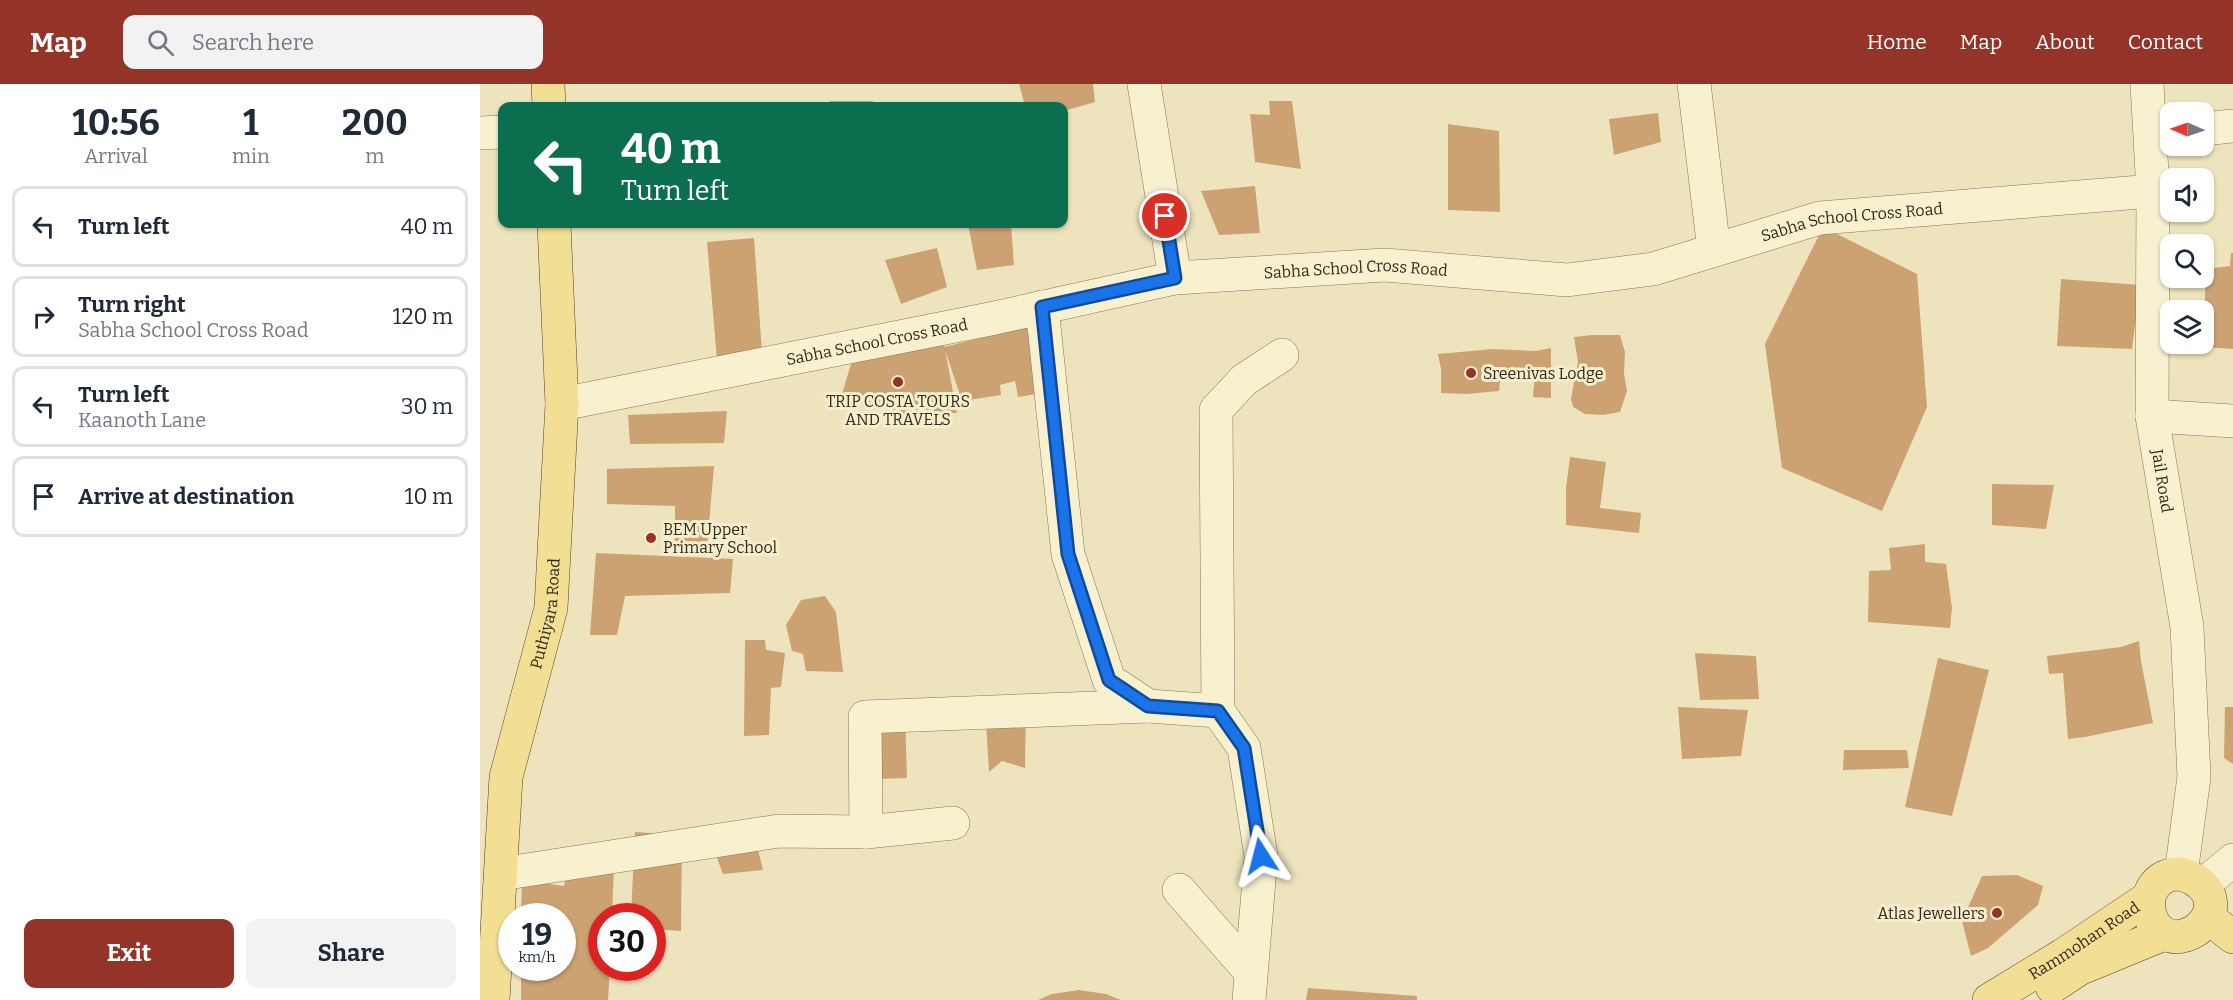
<!DOCTYPE html>
<html lang="en">
<head>
<meta charset="utf-8">
<style>
	body { margin:0; font-family:Bitter,serif; background:#f2f2f3; color:#1f2937; height:100vh; display:flex; flex-direction:column; font-size:22px; white-space:nowrap }
	* { box-sizing:border-box; margin:0 }
	p { font-size:20px; color:#747a83 }
	.icon { flex:none; width:33px; height:33px; fill:none; stroke:currentColor; stroke-width:2; stroke-linecap:round; stroke-linejoin:round }
	.map { position:relative; flex:1; overflow:hidden }
	.side { display:flex; flex-direction:column; background:#fff; width:480px }
	.side>* { flex:none }
	.banner { position:absolute; left:18px; top:18px; width:570px; height:126px; border-radius:12px; box-shadow:0 2px 4px #0004; background:#0b6e4f; color:#fff; overflow:hidden }
	.needle { width:39px; rotate:272deg }
	.controls { position:absolute; left:1680px; top:18px; display:grid; gap:12px }
	.controls a { display:grid; place-items:center; width:54px; height:54px; border-radius:12px; background:#fff; box-shadow:0 2px 4px #0004; font-size:30px }
	.speed { position:absolute; left:18px; top:819px; display:flex; gap:12px; font-size:30px; font-weight:700; text-align:center }
	.speed>* { display:grid; place-content:center; width:78px; height:78px; border-radius:50%; background:#fff; box-shadow:0 2px 4px #0004; line-height:1 }
	.speed small { font-size:15px; font-weight:400 }
	.speed .limit { border:9px solid #d22; background:#fff; color:#111 }
	.pin { position:absolute; display:grid; place-items:center; width:51px; height:51px; color:#fff; margin:-26px; border:3px solid #fff; border-radius:50%; box-shadow:0 2px 6px #0007 }
	.me { position:absolute; width:66px; margin:-33px; rotate:351deg; stroke-linejoin:round; filter:drop-shadow(0 0 4px #0008) }
	.turn { display:flex; align-items:center; gap:21px; height:126px; padding:0 24px; font-size:27px }
	.turn .icon { width:78px; height:78px; stroke-width:2.5 }
	.turn b { display:block; font-size:42px; line-height:51px }
	.eta { display:flex; justify-content:space-evenly; align-items:center; height:102px; text-align:center }
	.eta b { font-size:36px; font-weight:700; line-height:42px }
	.primary-button { display:flex; gap:12px; margin-top:auto; padding:12px 24px }
	.primary-button a { flex:1; height:69px; border-radius:12px; background:#943327; color:#fff; font-size:24px; font-weight:700; line-height:69px; text-align:center }
	.primary-button a+a { background:#f2f2f3; color:#1f2937 }
	ul { padding:0; list-style:none }
	li { display:flex; align-items:center; gap:18px; height:81px; margin:0 12px 9px; padding:0 12px; border:3px solid #e0e1e3; border-radius:12px }
	li div { flex:1 }
	li b { display:block; font-size:22px }
	li em { font-style:normal }
	header { display:flex; align-items:center; gap:36px; box-sizing:border-box; height:84px; padding:0 30px; background:#943327; color:#fff }
	header strong { font-size:28px }
	nav { display:flex; gap:33px; margin-inline-start:auto; font-size:21px }
	.search { width:420px; height:54px; background:#f2f2f3; display:flex; align-items:center; gap:15px; box-sizing:border-box; padding:0 21px; border-radius:12px; color:#747a83; font-size:22px }
	main { display:flex; flex:1; min-height:0 }
	.map>svg:first-child { display:block }
</style>
</head>
<body>
<header>
<strong>Map</strong>
<div class="search"><svg class="icon" aria-label="search" viewBox="0 0 24 24"><circle cx="10" cy="10" r="6"/><path d="M15 15l6 6"/></svg>Search here</div>
<nav><a>Home</a><a>Map</a><a>About</a><a>Contact</a></nav>
</header>
<main>
<section class="side">
<div class="eta">
<div><b>10:56</b><p>Arrival</p></div>
<div><b>1</b><p>min</p></div>
<div><b>200</b><p>m</p></div>
</div>
<ul>
<li><svg class="icon" aria-label="left" viewBox="0 0 24 24"><path d="M17 20v-9H6M10 6l-5 5 5 5"/></svg><div><b>Turn left</b></div><em>40 m</em></li>
<li><svg class="icon" aria-label="right" viewBox="0 0 24 24"><path d="M7 20v-9h11M14 6l5 5-5 5"/></svg><div><b>Turn right</b><p>Sabha School Cross Road</p></div><em>120 m</em></li>
<li><svg class="icon" aria-label="left" viewBox="0 0 24 24"><path d="M17 20v-9H6M10 6l-5 5 5 5"/></svg><div><b>Turn left</b><p>Kaanoth Lane</p></div><em>30 m</em></li>
<li><svg class="icon" aria-label="arrive" viewBox="0 0 24 24"><path d="M6 21V4h12l-3 4 3 4H6"/></svg><div><b>Arrive at destination</b></div><em>10 m</em></li>
</ul>
<div class="primary-button"><a>Exit</a><a>Share</a></div>
</section>
<div class="map">
<svg width="1753" height="916" viewBox="0 0 1753 916">
	<rect width="100%" height="100%" fill="#ede4bd"/>
	<!-- building -->
	<path fill="#cca273" d="M539,0h74l2,18 -31,9v-5h-39z
		M350,17h43v5h-43z
		M789,17h23l9,68 -46,-7 -5,-48 20,1z
		M1178,29l3,29 -47,13 -5,-36z
		M968,40l51,7 1,81 -52,-2z
		M775,102l5,47 -41,2 -18,-44z
		M488,140h43l3,41 -37,5z
		M1343,143l94,47 10,133 -45,104 -100,-43 -17,-124z
		M274,154l8,115 -45,7 -10,-118z
		M457,164l10,39 -46,17 -16,-44z
		M1751,169h2v96l-30,-2 3,-78 24,-3z
		M1581,195l79,6 -8,64 -75,-3z
		M547,243l10,67 -19,3 -3,-16 -15,4 1,10 -39,6 -18,-54z
		M1112,251h28l5,17 -1,22 3,17 -7,21 -17,3 -18,-1 -12,-7 -2,-9 7,-36 -4,-25z
		M463,255l14,74 -64,2 -1,-13 -53,2 15,-50z
		M1071,264v50l-18,-1 2,-26 -17,2h-17l-2,18 -32,3 -26,-1v-24l-3,-15 55,-5 43,2z
		M247,327l-3,32 -94,1 -2,-29z
		M1090,373l36,5 -6,46 41,5 -2,20 -73,-8v-37z
		M234,382l-7,81 -32,-1v-40l-68,-2v-35z
		M1512,400l62,1 -8,44 -54,-4z
		M1445,460v18l21,2 6,44 -2,20 -82,-6 1,-51 22,-1 -2,-22z
		M116,469l137,6 -3,34 -105,3 -8,39h-27z
		M345,512l11,16 7,60 -37,-1 -3,-17 -11,-3 -6,-26 15,-25z
		M265,556h20l1,10 19,3 -4,34 -10,1 -2,47 -25,1z
		M1659,557l2,20 12,62 -68,14 -17,2 -5,-66 -14,1 -2,-18 74,-9z
		M1215,569l61,3 3,43 -59,1z
		M1458,574l51,12 -37,146 -47,-9z
		M1198,623l70,3 -7,46 -59,3z
		M1745,623h8v57l-9,-6z
		M546,627l-1,57 -23,-7 -13,11 -3,-50z
		M425,630l2,64 -30,1 -1,-64z
		M1364,666h63l2,18 -66,2z
		M271,736l12,50 -40,4 -6,-16 12,-5z
		M155,748l47,3 -1,96 -29,-2v-13h-21z
		M89,777l45,4 -2,51h-10v52h8l-2,32h-87v-32h41v-52h-41l1,-36 42,6z
		M1537,791l26,11 -5,19 -50,43 -17,8 -9,-35 20,-45z
		M828,904l109,8v4h-111z
		M599,906l27,4 15,6h-83l14,-6z"/>
	<g fill="none" stroke-linecap="round" stroke-linejoin="round">
		<defs>
			<g id="minor">
				<path d="M664,0l31,194"/>
				<path d="M1214,0l20,166"/>
				<path id="s1" d="M1667,0l6,107 -1,225 35,211 7,150 -13,97"/>
				<path d="M1724,45l29,-3"/>
				<path d="M0,49l22,-1"/>
				<path d="M562,223l26,247 41,126 39,26 70,5 26,37 17,108 -12,144"/>
				<path id="s2" d="M82,320l428,-85 185,-41 210,-13 182,15 86,-11 167,-51 333,-27"/>
				<path d="M1672,332l81,5"/>
				<path d="M738,627l-2,-301 28,-30 38,-25"/>
				<path d="M386,748l-1,-115 283,-11"/>
				<path d="M21,790l278,-43 87,1 87,-9"/>
				<path d="M1724,800l29,-24"/>
				<path d="M699,806l71,81"/>
			</g>
			<g id="major">
				<path d="M68,0l1,22"/>
				<path d="M1701,790c19,5 38,22 26,44 -5,9 -12,14 -21,17 -36,12 -53,-45 -19,-59 4,-2 10,-2 14,-2z"/>
				<path d="M1728,833l25,20"/>
				<path d="M1572,903l27,-18 85,-35"/>
				<path id="s3" d="M13,916l13,-223 45,-169 11,-204 -8,-180"/>
				<path id="s4" d="M1509,916l74,-45 85,-57"/>
			</g>
		</defs>
		<!-- minor casing -->
		<use href="#minor" stroke="#857557" stroke-width="34"/>
		<!-- major casing -->
		<use href="#major" stroke="#52422b" stroke-width="34"/>
		<!-- minor -->
		<use href="#minor" stroke="#f8f1d0" stroke-width="33"/>
		<!-- major -->
		<use href="#major" stroke="#f2df94" stroke-width="33"/>
	</g>
	<g fill="none" stroke-linecap="round" stroke-linejoin="round">
		<defs>
			<path id="route" d="M685,132l10,62 -133,29 26,247 41,126 39,26 70,5 26,37 17,108"/>
		</defs>
		<!-- route casing -->
		<use href="#route" stroke="#114b97" stroke-width="15"/>
		<!-- route -->
		<use href="#route" stroke="#1a73e8" stroke-width="10"/>
	</g>
	<!-- markers -->
	<g fill="#943327" stroke="#f5eecd" stroke-width="2">
		<circle cx="991" cy="289" r="6"/>
		<circle cx="418" cy="298" r="6"/>
		<circle cx="171" cy="454" r="6"/>
		<circle cx="1517" cy="829" r="6"/>
	</g>
	<g text-anchor="middle" stroke-width="6" stroke-linejoin="round" paint-order="stroke">
		<!-- street labels -->
		<g font-size="16" fill="#342a1b" stroke="#f5eecd">
			<text dy="6" stroke="none"><textPath href="#s2" startOffset="1311">Sabha School Cross Road</textPath></text>
			<text dy="6" stroke="none"><textPath href="#s2" startOffset="807">Sabha School Cross Road</textPath></text>
			<text dy="6" stroke="none"><textPath href="#s2" startOffset="321">Sabha School Cross Road</textPath></text>
			<text dy="6" stroke="none"><textPath href="#s1" startOffset="398">Jail Road</textPath></text>
			<text dy="6" stroke="none"><textPath href="#s3" startOffset="392">Puthiyara Road</textPath></text>
			<text dy="6" stroke="none"><textPath href="#s4" startOffset="112">Rammohan Road</textPath></text>
		</g>
		<!-- poi labels -->
		<g font-size="16" fill="#342a1b" stroke="#f5eecd" text-anchor="start">
			<text x="1003" y="295">Sreenivas Lodge</text>
			<text x="418" y="323" text-anchor="middle">TRIP COSTA TOURS<tspan x="418" dy="18">AND TRAVELS</tspan></text>
			<text x="183" y="451">BEM Upper<tspan x="183" dy="18">Primary School</tspan></text>
			<text x="1505" y="835" text-anchor="end">Atlas Jewellers</text>
		</g>
	</g>
</svg>
<div class="controls">
<a><svg class="needle" viewBox="-14 -14 28 28"><path d="M0-13l5 13h-10z" fill="#e53935"/><path d="M0 13l5-13h-10z" fill="#747a83"/></svg></a>
<a><svg class="icon" aria-label="sound" viewBox="0 0 24 24"><path d="M4 9h4l5-4v14l-5-4H4zM17 9q2 3 0 6"/></svg></a>
<a><svg class="icon" aria-label="search" viewBox="0 0 24 24"><circle cx="10" cy="10" r="6"/><path d="M15 15l6 6"/></svg></a>
<a><svg class="icon" aria-label="layers" viewBox="0 0 24 24"><path d="M12 4l9 5-9 5-9-5zM3 14l9 5 9-5"/></svg></a>
</div>
<div class="speed"><div>19<small>km/h</small></div><div class="limit">30</div></div>
<div class="pin" style="left:685px;top:132px;background:#d93025"><svg class="icon" aria-label="arrive" viewBox="0 0 24 24"><path d="M6 21V4h12l-3 4 3 4H6"/></svg></div>
<svg class="me" style="left:781px;top:772px" viewBox="-20 -20 40 40"><path d="M0-17L14 15 0 8-14 15z" fill="#1a73e8" stroke="#fff" stroke-width="4"/></svg>
<div class="banner">
<div class="turn"><svg class="icon" aria-label="left" viewBox="0 0 24 24"><path d="M17 20v-9H6M10 6l-5 5 5 5"/></svg><div><b>40 m</b>Turn left</div></div>
</div>
</div>
</main>
</body>
</html>
